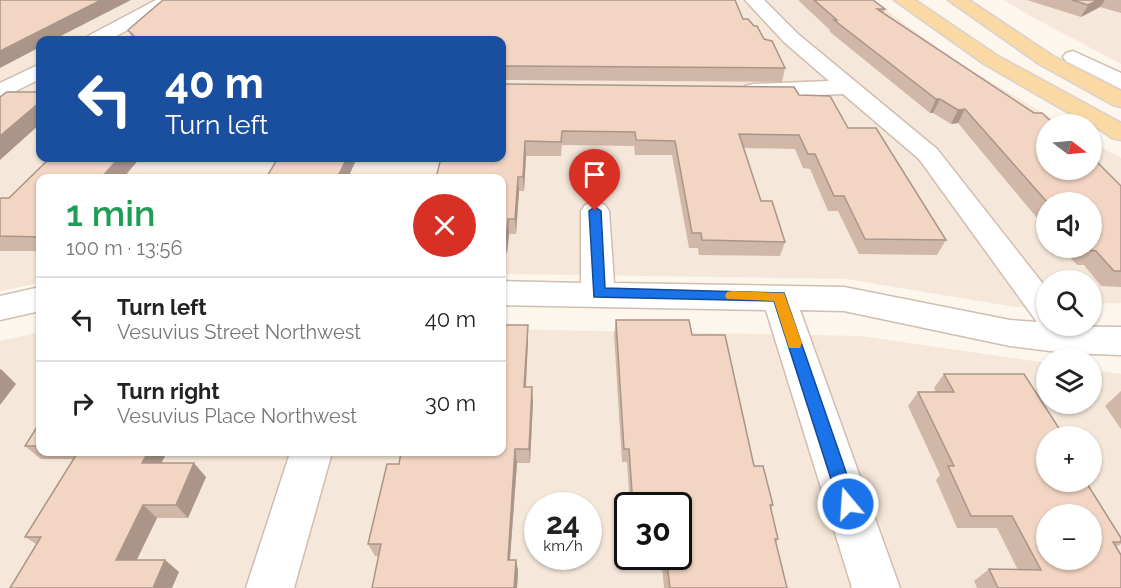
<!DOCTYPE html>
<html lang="en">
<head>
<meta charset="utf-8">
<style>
	body { margin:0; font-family:Raleway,sans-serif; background:#f2f2f2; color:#222; height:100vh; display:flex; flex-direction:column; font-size:22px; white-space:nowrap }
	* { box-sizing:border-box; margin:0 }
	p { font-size:20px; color:#767676 }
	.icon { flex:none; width:33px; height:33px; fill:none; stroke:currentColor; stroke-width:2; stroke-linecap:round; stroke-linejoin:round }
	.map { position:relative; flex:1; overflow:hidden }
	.drawer { position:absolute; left:36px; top:174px; width:470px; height:282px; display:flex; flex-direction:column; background:#fff; border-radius:12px; box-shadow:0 2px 4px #0004 }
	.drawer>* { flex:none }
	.hud { position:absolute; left:36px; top:36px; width:470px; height:126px; border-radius:12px; box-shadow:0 2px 4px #0004; background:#1a4fa0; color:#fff; overflow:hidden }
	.needle { width:39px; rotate:106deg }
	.buttons { position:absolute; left:1036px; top:114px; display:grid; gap:12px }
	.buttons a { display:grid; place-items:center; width:66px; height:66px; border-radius:50%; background:#fff; box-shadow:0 2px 4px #0004; font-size:30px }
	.speed { position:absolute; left:524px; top:492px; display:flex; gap:12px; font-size:30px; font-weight:700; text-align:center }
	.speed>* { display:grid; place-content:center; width:78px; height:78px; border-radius:50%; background:#fff; box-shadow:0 2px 4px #0004; line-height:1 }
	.speed small { font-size:15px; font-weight:400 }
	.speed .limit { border:3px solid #111; border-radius:9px; background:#fff; color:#111 }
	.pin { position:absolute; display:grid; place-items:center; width:51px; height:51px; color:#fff; margin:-62px -26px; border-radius:50% 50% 50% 0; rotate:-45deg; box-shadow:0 0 6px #0007 }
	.pin .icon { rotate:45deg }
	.me { position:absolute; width:66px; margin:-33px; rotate:342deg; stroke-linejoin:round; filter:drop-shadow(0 0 4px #0008) }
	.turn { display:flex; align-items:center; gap:21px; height:126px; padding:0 30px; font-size:27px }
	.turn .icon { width:78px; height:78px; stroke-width:2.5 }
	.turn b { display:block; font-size:42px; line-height:51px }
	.round { display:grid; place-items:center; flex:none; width:63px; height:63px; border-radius:32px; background:#f2f2f2 }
	.headline { display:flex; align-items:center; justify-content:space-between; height:102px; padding:0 30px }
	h1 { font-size:36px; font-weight:600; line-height:45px; color:#1e9e55 }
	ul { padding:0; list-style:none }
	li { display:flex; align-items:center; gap:18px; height:84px; padding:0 30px; border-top:2px solid #e0e0e0 }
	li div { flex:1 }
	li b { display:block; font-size:22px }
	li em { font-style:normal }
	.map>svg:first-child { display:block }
</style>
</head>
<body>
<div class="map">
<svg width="1121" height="588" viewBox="0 0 1121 588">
	<rect width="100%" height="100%" fill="#fdf6ec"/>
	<!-- residential -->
	<path fill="#f5e8da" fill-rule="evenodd" d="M0,0h873l81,60 107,64h-14v46h45v-28l29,16v145l-29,1v-24h-45v26l-32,1 -169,-28 -345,-5v-96h-461v105l-40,8zM40,40h461v118h-461zM1047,202h45v46h-45z
		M1004,0h117v64l-87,-46z
		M501,329l360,7 186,27v41h45v-34l29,4v214h-1121v-247l40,-9v120h461zM1047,436h45v46h-45zM537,506h51v50h-51zM627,506h51v50h-51zM1047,514h45v46h-45z"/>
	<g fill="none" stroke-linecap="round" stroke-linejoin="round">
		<defs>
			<path id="minor" d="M156,0h23l-3,4 -67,36h-24l3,-4z
				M745,0h19l34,34 139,115 110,140v37l74,1v28l-55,-2 -56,-7 -166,-35 -44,-1 100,278h-48l-86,-278 -265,-5v-24l80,2v-72l4,-6 10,-3 10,3 4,6 5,72 230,4 166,33 27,2 -118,-163 -76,-65 -90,4 -8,-2 -3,-5 3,-5 8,-2 76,-3 -45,-39z
				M1073,51l48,22v16l-55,-28 -3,-4 3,-4z
				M40,64v15l-40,20v-16z
				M40,287v24l-40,9v-24z
				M288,452h41l2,4 -37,132h-48l43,-132z"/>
			<path id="major" d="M894,0h21l83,56 123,67v17l-9,-2 -20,-14h-4l-104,-60z
				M948,0h21l84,56 68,35v16l-8,-2 -74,-41z"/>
		</defs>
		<!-- minor casing -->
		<use href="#minor" stroke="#d1beb0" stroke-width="3"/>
		<!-- major casing -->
		<use href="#major" stroke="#dad1cd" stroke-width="3"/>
		<!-- minor -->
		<use href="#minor" fill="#fff" fill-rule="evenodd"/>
		<!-- major -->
		<use href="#major" fill="#fbd9a5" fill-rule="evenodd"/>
	</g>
	<!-- wall -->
	<path fill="#d1b7a8" d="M799,0h74l12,9 -2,5 164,110 74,62v101l-20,-1 -17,-21h-7l-15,-17h30l-45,-46v28l-89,-107 -7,1 -18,-11h-3l-100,-81v-2l-31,-29z
		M1027,0h94v13l-21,-6 -19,10z
		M743,19l21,20 21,29 -3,14 -281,-2v-40h-368l-5,-10z
		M501,84l298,11 49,33 98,112 -9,15 -78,-1 -21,-43h-10l-18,-42 -7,-1 -8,-19 -51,-1 17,53 24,41 -5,14 -81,-1 -1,-7h-9l-17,-93h-37l-1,-9 -72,-1 -1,11h-35l-2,35h-5l-3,43h-7l-2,19h-6z
		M50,158h90l-17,20h-83v73h-40v-52l9,-1z
		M616,320l76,15 81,170 -2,4 7,30 -2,4 11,45h-123l-2,-23 -7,-9h23v-50h-48l-3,-44h-5l-8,-128z
		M528,325v15l-2,47 7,14 -3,62h-13l-7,97h6l2,11 -1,17h-145l7,-32h-4l-7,-12 31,-80z
		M944,374l118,59 -5,3 64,102v6l-5,3 5,41h-144l-3,-7 15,-12 29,1 -21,-42h-40l-21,-48 4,-5 -32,-69 10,-14h18l-2,-4z
		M1121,391v38l-16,-23z
		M40,422v30h127l-6,11 45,14 -18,41h-31l-20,42h28l14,12 -143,-28 -11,-7 48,-78h-32l-16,-13z"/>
	<!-- shaded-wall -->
	<path fill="#aa9588" d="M101,0h30l-78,40h-13v7l-40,21v-17z
		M1098,0h7l-5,7 -19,10 7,-12z
		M936,99h4l-7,14h-3z
		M40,102v22l-40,36v-24z
		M965,109l-7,14 -7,1 7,-14z
		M525,141l1,15 -2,35 -1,-14z
		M119,158h21l-17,20h-22z
		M347,158h10l-9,20h-11z
		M518,177l1,14 -3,43 -1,-15z
		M508,219l1,15 -2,19 -1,-15z
		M528,325v15l-3,61 -1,-14z
		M1,369l15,15 -16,21v-35z
		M532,387l1,14 -3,62 -1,-14z
		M515,449l2,14 -8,108 -1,-11z
		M148,452h19l-12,24 -13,-13z
		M194,463l12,14 -18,41 -12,-13z
		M143,505l14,13 -26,53 -15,-11z
		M165,560l14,12 -7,16h-19z
		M516,560l2,11 -1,17h-3z"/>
	<!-- building -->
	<path fill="#f3d5c3" stroke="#aa9588" stroke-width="1.5" fill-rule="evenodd" d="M0,0h101l-101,51z
		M163,0h572l8,19h5l6,7h3l7,13 8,2 13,27 -284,-2v-26h-363l-10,-10z
		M814,0h59l12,9h-8l157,104h8l12,11h-7v46h45v-13l29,29v85h-7l-18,-20 -7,-1 -3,-2h6v-46h-45l-82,-93 -7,1 -18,-11h-4l-102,-79h3z
		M1072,0h26l-10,5z
		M501,84l293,3 5,8 31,1 18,32h28l70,112 -81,-1 -21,-43h-10l-19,-42h-7l-9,-19 -60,-1 22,67h11l13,41 -83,-2 -1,-7h-9l-17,-92 -39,-1 -1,-8 -73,-1 -1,11 -36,-1 -2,36h-5l-3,42h-7l-2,19h-5v-60h-65l5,-20h60z
		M7,92h33v10l-40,34v-39z
		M50,158h69l-18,20h-61v59l-40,-1v-37l1,-1h8z
		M278,158h69l-10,20h-71z
		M616,320h73l3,15h33l29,131h9l10,39h-3l8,34h-3l12,49h-117l-4,-32h12v-50h-45l-4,-57h-5z
		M501,325h27l-4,62h8l-3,62h-14l-7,111h8l-2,28h-142l9,-44h-13l19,-80h12l2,-12h100z
		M944,374h80l38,59h-7l2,3h-10v46h39l35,56v4h-8l8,13v33h-123l-9,-19 52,1 -29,-54h-41l-23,-50h6l-36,-74h36zM1047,514h45v46h-45z
		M40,422v24h-15z
		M78,452h70l-6,11h52l-18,42h-33l-27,55h49l-12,28h-143l31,-51h-16z"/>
	<!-- route -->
	<path fill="#1a73e8" stroke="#114b97" stroke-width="1.5" d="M595,207l6,4 4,77 179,5 73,211 -3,6 -6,2 -7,-2 -2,-6 -65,-203 -180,-4 -5,-86z"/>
	<!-- slow -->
	<path fill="#f59e0b" d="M732,291l52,2 18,50 -2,5h-11l-15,-47 -47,-2 -2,-3 2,-4z"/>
</svg>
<div class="buttons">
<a><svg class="needle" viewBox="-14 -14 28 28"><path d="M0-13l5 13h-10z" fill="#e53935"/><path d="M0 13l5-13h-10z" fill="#767676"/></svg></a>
<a><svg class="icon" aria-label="sound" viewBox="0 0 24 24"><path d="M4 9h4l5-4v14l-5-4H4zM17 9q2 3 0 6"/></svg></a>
<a><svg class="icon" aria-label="search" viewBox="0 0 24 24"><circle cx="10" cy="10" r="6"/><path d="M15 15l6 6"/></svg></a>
<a><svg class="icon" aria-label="layers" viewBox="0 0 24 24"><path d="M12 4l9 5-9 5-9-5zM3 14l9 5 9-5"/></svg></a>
<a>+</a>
<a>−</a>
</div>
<div class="speed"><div>24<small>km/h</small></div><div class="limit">30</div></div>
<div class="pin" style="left:595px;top:211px;background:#d93025"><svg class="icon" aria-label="arrive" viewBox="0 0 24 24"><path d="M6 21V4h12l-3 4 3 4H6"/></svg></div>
<svg class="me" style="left:848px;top:504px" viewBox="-20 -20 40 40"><circle r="17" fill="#1a73e8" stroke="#fff" stroke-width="3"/><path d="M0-11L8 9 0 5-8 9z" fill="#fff"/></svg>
<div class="hud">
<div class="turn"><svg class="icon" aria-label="left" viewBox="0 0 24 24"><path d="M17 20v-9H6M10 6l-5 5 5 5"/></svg><div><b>40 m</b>Turn left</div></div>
</div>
<section class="drawer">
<div class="headline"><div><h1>1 min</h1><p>100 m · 13:56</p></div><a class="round" style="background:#d93025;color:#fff"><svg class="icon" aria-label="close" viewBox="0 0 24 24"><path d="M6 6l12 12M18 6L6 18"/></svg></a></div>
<ul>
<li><svg class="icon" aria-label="left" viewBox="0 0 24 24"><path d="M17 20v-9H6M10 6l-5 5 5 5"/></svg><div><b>Turn left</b><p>Vesuvius Street Northwest</p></div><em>40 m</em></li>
<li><svg class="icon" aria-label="right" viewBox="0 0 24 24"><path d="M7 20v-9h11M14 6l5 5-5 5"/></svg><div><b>Turn right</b><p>Vesuvius Place Northwest</p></div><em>30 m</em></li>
</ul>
</section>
</div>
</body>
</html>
